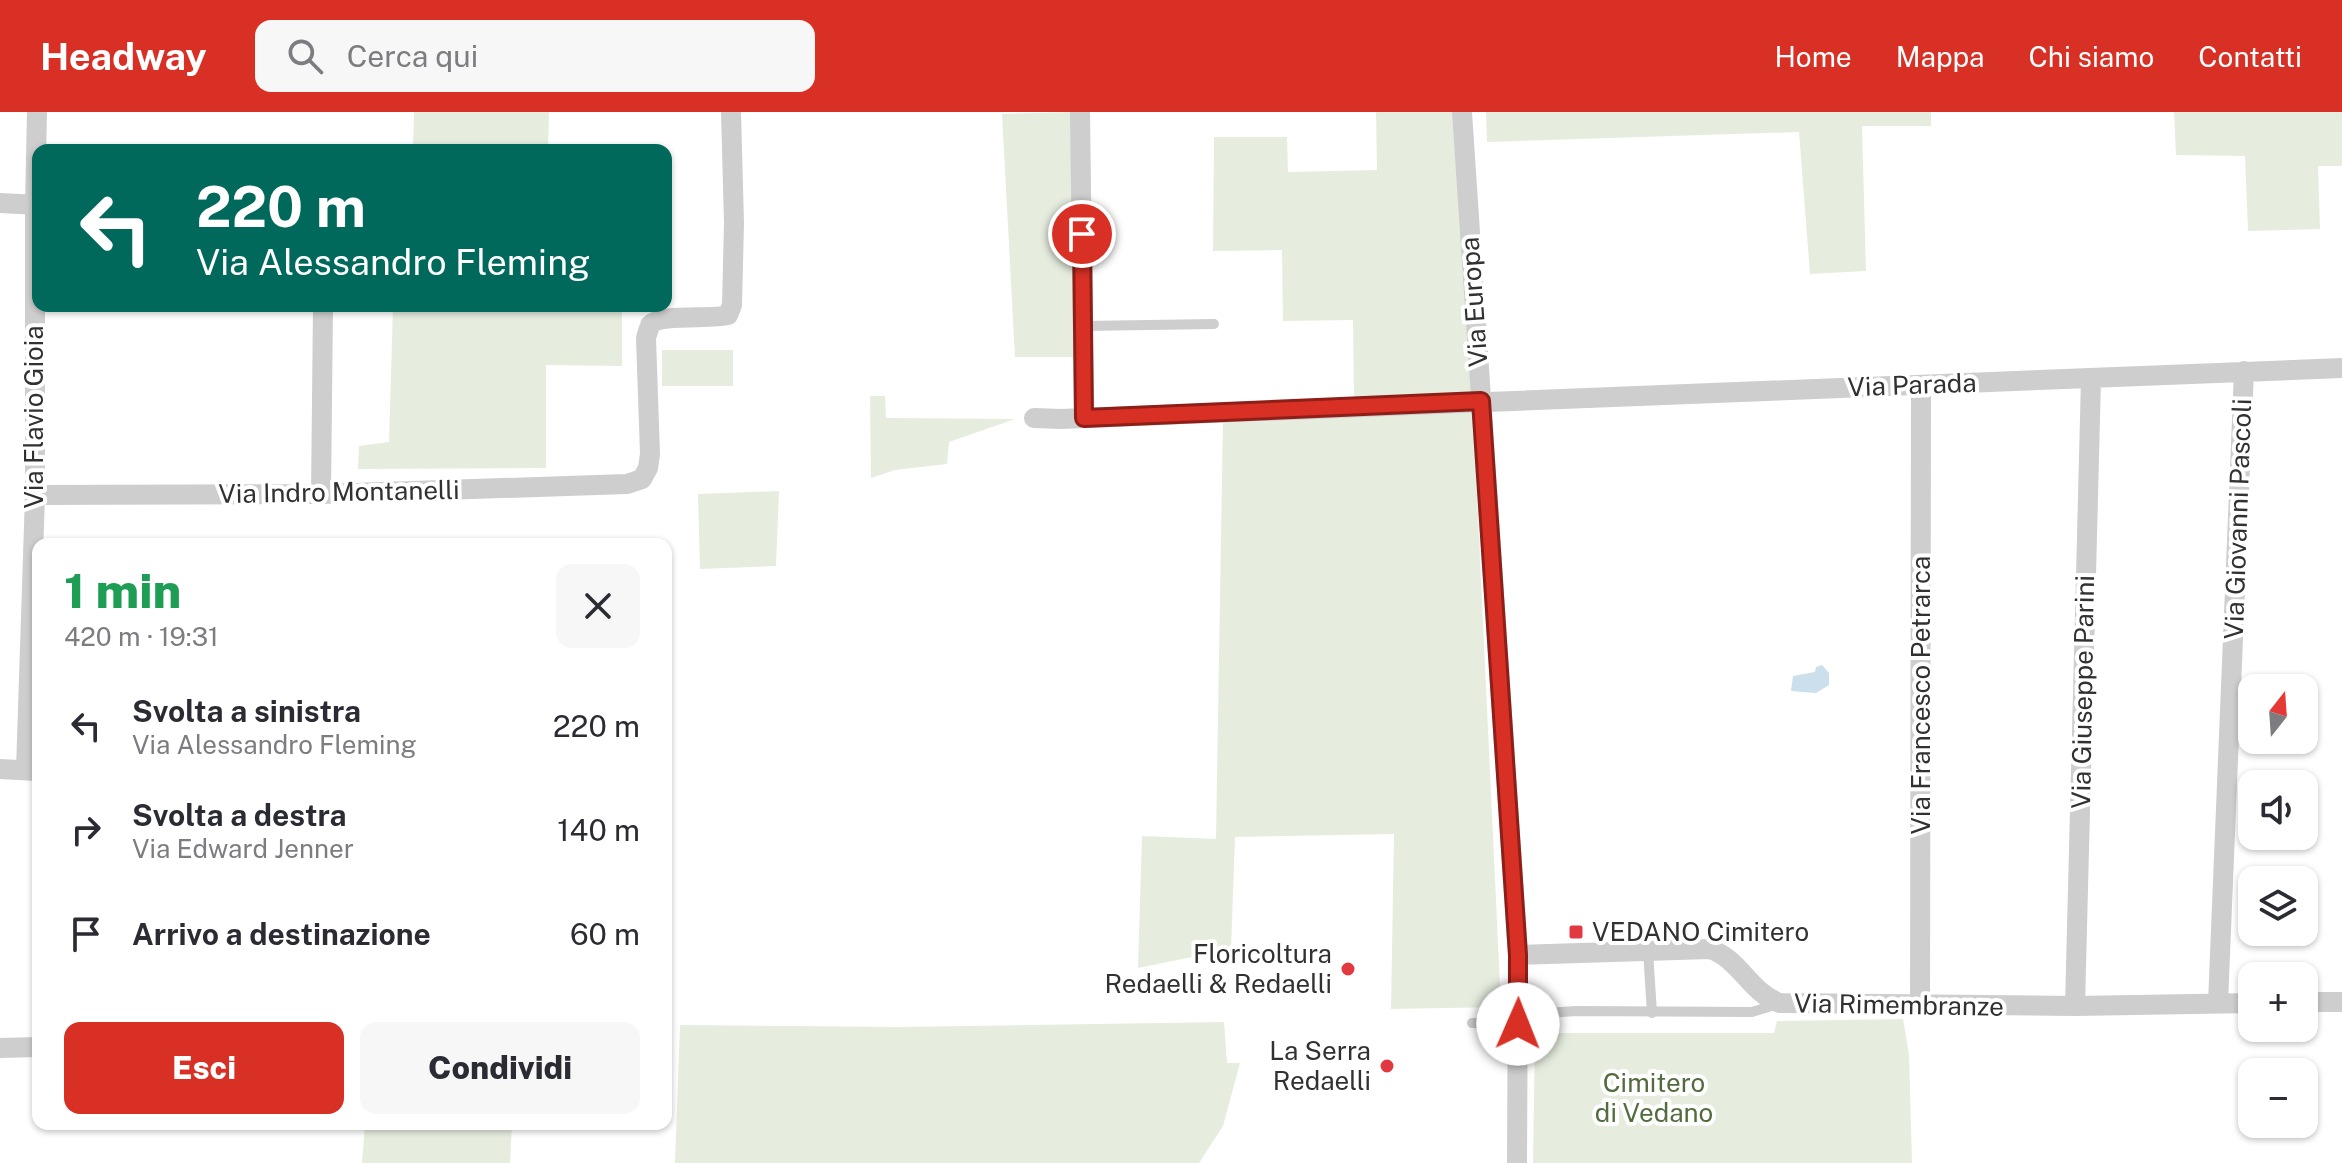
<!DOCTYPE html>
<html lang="it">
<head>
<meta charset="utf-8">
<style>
	body { margin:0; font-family:"Public Sans",sans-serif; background:#f7f7f7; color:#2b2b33; height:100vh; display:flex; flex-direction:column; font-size:30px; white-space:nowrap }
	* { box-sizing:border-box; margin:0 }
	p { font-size:26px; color:#7c7c81 }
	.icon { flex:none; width:44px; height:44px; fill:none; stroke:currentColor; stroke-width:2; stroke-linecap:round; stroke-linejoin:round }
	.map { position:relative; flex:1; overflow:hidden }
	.panel { position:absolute; left:32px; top:426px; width:640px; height:592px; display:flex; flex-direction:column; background:#fff; border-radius:16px; box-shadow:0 2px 6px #0004 }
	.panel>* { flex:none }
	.banner { position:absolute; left:32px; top:32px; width:640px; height:168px; border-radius:16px; box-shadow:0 2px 6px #0004; background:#00695c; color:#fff; overflow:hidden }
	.needle { width:52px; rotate:17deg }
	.fabs { position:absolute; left:2238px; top:562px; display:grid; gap:16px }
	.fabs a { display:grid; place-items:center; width:80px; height:80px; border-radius:16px; background:#fff; box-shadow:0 2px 6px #0004; font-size:40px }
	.pin { position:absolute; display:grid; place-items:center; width:68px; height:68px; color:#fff; margin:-34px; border:4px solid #fff; border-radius:50%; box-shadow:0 2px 8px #0007 }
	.me { position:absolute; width:88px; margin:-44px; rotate:1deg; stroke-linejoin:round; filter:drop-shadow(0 0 6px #0008) }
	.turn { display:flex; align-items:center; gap:28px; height:168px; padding:0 32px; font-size:36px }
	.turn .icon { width:104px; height:104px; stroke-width:2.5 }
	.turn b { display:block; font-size:56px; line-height:68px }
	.round { display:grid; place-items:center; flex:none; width:84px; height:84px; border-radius:16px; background:#f7f7f7 }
	.overview { display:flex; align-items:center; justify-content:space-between; height:136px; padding:0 32px }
	h1 { font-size:48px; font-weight:800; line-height:60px; color:#1e9e55 }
	.button { display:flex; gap:16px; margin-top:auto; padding:16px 32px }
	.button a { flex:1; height:92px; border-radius:16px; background:#d93025; color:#fff; font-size:32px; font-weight:800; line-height:92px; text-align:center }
	.button a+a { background:#f7f7f7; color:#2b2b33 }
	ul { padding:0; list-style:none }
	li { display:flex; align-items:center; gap:24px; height:104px; padding:0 32px }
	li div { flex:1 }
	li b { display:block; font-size:30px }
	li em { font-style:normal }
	header { display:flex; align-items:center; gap:48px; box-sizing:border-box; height:112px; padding:0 40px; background:#d93025; color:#fff }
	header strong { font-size:38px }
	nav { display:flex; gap:44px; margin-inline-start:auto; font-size:28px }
	.search { width:560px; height:72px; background:#f7f7f7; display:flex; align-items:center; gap:20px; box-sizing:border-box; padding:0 28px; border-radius:16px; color:#7c7c81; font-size:30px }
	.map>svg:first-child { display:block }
</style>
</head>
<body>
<header>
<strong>Headway</strong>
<div class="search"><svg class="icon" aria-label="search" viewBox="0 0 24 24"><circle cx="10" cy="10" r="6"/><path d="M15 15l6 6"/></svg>Cerca qui</div>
<nav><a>Home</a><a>Mappa</a><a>Chi siamo</a><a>Contatti</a></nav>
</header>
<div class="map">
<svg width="2342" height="1051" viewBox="0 0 2342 1051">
	<rect width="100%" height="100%" fill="#fff"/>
	<!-- green -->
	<path fill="#e6eddf" d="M414,0h135l-1,38h-135z
		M1073,0l4,245h-62l-13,-243z
		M1376,0h76l21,283 -119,3 -1,-78 -70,1 -1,-71 -69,1 1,-114h73l1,35 89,-2z
		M1486,0h445v14h-69l4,145 -56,3 -11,-142 -312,10z
		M2174,0h168v54h-24l2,63 -72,2 -3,-75 -69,-1z
		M393,194l229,2v58l-76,-1v103l-188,1 1,-23 30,-4z
		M662,238h71v36h-71z
		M870,284h15l1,22 129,1 -66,23 -2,22 -52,6 -24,8z
		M1473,297l28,598 -110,2 3,-175 -159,3 -4,112 -93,19 4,-132 74,3 7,-421z
		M779,379l-3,75 -76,3 -2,-75z
		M1903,907l6,36 3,108h-379l2,-130h239l3,-12z
		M1224,910l3,41h13l-17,63 -24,37h-524l5,-138 218,2z
		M365,1012h147l-2,39h-148z"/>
	<!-- water -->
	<path fill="#ccdfec" d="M1822,553l7,8v12l-13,8 -25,-2 2,-15 22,-4 1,-5z"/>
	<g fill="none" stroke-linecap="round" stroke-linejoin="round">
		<!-- lane -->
		<path stroke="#cecece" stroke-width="10" d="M1083,214l131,-2
			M1648,839l4,62
			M1518,903l58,-4 176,1 26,-8
			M1472,911l46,1"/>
		<!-- street -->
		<path stroke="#cecece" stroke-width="20" d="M1080,0l4,306
			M1462,0l56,843 -1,208
			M0,91l38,2
			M1034,306l27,1 1281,-51
			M321,382l2,-188
			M35,383l286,-1 306,-10 15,-5 6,-11 2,-14 -4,-116c0,-1 4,-12 4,-13 10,-12 61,-5 78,-10l4,-10 2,-82 -3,-111
			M0,657l36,2
			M26,658l9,-275v-290l2,-93
			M1518,843l192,-6c30,10 40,44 70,54l295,3 177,-3
			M2304,890h38
			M2218,891l26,-632
			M1920,894l1,-621
			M2075,894l16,-627
			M0,936l38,-1"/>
	</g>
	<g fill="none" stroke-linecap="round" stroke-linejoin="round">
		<defs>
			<path id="route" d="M1082,122l2,184 397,-17 37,554v69"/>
		</defs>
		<!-- route casing -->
		<use href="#route" stroke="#8d1f18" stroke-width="20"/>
		<!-- route -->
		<use href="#route" stroke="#d93025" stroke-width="14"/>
	</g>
	<!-- markers -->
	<g fill="#e23840" stroke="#fff" stroke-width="3">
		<rect x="1568" y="812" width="16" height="16" rx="4"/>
		<circle cx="1348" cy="857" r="8"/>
		<circle cx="1387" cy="954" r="8"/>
	</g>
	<g text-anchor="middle" stroke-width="8" stroke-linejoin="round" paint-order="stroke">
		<!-- street labels -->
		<g font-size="26" fill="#313131" stroke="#fff">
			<text transform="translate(1474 190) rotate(-94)" y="9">Via Europa</text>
			<text transform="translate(1912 273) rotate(-2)" y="9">Via Parada</text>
			<text transform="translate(34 305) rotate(-90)" y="9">Via Flavio Gioia</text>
			<text transform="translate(339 380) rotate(-1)" y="9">Via Indro Montanelli</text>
			<text transform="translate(2238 407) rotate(-88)" y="9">Via Giovanni Pascoli</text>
			<text transform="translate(2083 580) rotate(-89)" y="9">Via Giuseppe Parini</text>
			<text transform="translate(1921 583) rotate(-90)" y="9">Via Francesco Petrarca</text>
			<text transform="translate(1899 893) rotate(1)" y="9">Via Rimembranze</text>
		</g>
		<!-- poi labels -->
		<g font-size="26" fill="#313131" stroke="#fff" text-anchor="end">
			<text x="1592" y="829" text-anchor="start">VEDANO Cimitero</text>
			<text x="1332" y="851">Floricoltura<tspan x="1332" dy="30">Redaelli &amp; Redaelli</tspan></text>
			<text x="1371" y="948">La Serra<tspan x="1371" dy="30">Redaelli</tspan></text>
		</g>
		<!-- park labels -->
		<g font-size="26" fill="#526c3e" stroke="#fff">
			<text x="1654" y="980">Cimitero<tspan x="1654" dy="30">di Vedano</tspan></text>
		</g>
	</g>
</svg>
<div class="fabs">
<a><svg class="needle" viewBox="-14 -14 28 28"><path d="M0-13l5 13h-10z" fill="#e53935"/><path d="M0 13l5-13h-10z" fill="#7c7c81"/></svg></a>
<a><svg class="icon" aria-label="sound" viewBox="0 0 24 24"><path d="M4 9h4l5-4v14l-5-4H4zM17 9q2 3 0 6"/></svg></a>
<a><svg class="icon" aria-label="layers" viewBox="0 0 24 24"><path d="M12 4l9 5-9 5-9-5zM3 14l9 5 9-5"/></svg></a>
<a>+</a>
<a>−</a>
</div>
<div class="pin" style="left:1082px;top:122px;background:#d93025"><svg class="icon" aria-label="arrive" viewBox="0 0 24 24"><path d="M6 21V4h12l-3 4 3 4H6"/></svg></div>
<svg class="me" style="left:1518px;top:912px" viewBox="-20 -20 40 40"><circle r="19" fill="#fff"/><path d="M0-13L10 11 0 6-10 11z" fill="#d93025"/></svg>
<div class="banner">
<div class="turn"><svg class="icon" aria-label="left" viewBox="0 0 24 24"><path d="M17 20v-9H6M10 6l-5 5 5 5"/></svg><div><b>220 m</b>Via Alessandro Fleming</div></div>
</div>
<section class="panel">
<div class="overview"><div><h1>1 min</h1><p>420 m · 19:31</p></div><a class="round"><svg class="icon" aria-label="close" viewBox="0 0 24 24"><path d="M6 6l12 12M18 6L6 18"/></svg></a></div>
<ul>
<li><svg class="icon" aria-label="left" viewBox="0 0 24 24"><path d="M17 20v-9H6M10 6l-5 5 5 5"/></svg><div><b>Svolta a sinistra</b><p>Via Alessandro Fleming</p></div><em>220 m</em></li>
<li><svg class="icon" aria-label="right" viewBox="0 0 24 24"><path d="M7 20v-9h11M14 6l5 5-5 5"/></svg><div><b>Svolta a destra</b><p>Via Edward Jenner</p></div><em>140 m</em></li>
<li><svg class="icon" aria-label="arrive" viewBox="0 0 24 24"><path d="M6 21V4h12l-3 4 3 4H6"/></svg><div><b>Arrivo a destinazione</b></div><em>60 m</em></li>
</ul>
<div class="button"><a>Esci</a><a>Condividi</a></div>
</section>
</div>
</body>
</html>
